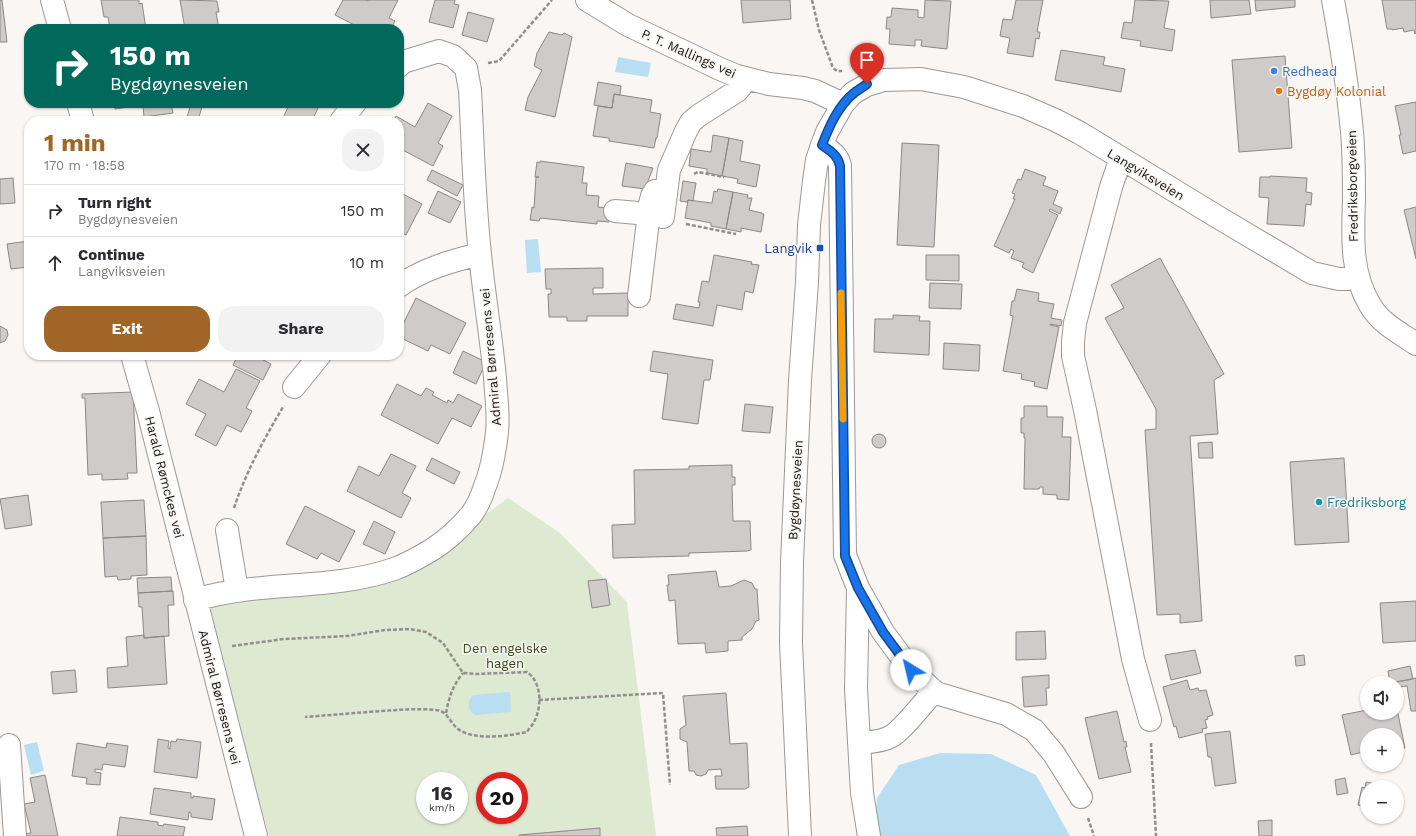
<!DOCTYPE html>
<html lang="en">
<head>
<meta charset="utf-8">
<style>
	body { margin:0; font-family:"Work Sans",sans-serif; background:#f2f2f3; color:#2b2b33; height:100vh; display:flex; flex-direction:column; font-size:15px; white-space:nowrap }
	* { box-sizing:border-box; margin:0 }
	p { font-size:13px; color:#7c7c81 }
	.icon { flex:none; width:22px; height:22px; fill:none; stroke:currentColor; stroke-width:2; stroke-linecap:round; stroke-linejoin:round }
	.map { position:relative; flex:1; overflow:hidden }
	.sheet { position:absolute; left:24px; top:116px; width:380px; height:244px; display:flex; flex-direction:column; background:#fff; border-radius:16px; box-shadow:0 1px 3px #0004 }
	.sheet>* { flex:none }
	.hud { position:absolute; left:24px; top:24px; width:380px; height:84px; border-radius:16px; box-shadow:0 1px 3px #0004; background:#00695c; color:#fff; overflow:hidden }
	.controls { position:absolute; left:1360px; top:676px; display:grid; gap:8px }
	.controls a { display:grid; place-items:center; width:44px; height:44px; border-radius:50%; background:#fff; box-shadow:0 1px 3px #0004; font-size:20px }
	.speed { position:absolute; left:416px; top:772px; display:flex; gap:8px; font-size:20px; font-weight:700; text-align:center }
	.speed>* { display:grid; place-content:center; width:52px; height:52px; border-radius:50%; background:#fff; box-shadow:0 1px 3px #0004; line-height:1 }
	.speed small { font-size:10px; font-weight:400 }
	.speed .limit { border:6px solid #d22; background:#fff; color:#111 }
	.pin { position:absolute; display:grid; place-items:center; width:34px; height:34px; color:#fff; margin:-41px -17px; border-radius:50% 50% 50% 0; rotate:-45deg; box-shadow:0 0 4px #0007 }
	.pin .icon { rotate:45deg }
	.me { position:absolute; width:44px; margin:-22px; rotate:324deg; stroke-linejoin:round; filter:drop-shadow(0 0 3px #0008) }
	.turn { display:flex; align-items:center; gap:14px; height:84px; padding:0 20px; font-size:18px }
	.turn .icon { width:52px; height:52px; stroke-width:2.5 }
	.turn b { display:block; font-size:28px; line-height:34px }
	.round { display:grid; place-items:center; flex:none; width:42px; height:42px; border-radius:16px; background:#f2f2f3 }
	.head { display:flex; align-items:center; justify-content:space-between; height:68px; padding:0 20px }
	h1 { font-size:24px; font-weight:700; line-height:30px; color:#a16627 }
	.primary-button { display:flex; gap:8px; margin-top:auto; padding:8px 20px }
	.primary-button a { flex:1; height:46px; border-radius:16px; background:#a16627; color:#fff; font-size:16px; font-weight:700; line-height:46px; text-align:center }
	.primary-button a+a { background:#f2f2f3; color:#2b2b33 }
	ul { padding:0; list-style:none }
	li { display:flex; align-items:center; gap:12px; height:52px; padding:0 20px; border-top:1px solid #e1e1e2 }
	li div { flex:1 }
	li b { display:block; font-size:15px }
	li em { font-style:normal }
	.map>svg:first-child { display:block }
</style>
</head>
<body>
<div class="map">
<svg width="1416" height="836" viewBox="0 0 1416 836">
	<rect width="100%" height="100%" fill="#faf6f4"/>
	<!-- green -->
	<path fill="#dee9d1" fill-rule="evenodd" d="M508,498l52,35 67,69 29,234h-387l-64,-235 202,-29zM425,781h34v34h-34zM485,781h34v34h-34z"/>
	<!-- water -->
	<path fill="#b9def1" d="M618,57l33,6 -3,14 -33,-5z
		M538,239l3,33 -14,1 -2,-33z
		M510,692l1,20 -36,3c-8,-5 -8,-14 -2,-20z
		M37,742l7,29 -13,4 -7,-30z
		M940,753l51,1 45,21 34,61h-196l3,-38 22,-33z"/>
	<!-- building -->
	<path fill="#cfcbca" stroke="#8c8887" d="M0,0h2l5,42h-7z
		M101,0h38v4l3,-1 4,26h-36l-2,-12h-4z
		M180,0l37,1 2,11h-3l3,17h-34z
		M343,0h22l3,1v-1h30l-9,18 6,3 -4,8h-29l-27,-14z
		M435,0h20l-1,4 5,1 -6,23 -24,-6z
		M741,0h49l1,19 -48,4z
		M925,0l26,1 -4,48 -26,-3 1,-6h-7v6l-26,-2 1,-15h-4l1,-12h4l1,-9 26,2v7l6,1z
		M1016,0h27l-6,32h3l-1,7 -3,-1 -3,19 -26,-4 3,-15 -10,-2 3,-17 9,1z
		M1135,0l34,1 -5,27 11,2 -3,21 -32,-5 1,-5 -20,-3 3,-16 8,1z
		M1210,0h39l2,14 -40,4z
		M1255,0h40v7l-39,4z
		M1382,0h34v33l-1,1 -1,-4 -10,2 -1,-4 -11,2v-1h-5z
		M468,12l26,7 -7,23 -25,-7z
		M549,32l13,3 2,-2 8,4 -17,80 -30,-7 3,-13 14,-27 -8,-4 3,-13z
		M1061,50l44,7 -2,8 22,4 -4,23 -66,-12z
		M1285,56l7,92 -53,4 -7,-92z
		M598,82l23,4 -1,9 -6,-1 -2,14 -18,-3z
		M614,94l38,6 -2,12 11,2 -4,24h-1l-2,10 -45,-7v-3l-16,-2 5,-30 14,2z
		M1416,102v49l-13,3 -4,-19h2l-6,-29z
		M114,103h57l2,10 -29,4 -1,-12 -28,4z
		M290,103h23l6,3 -7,15h-23l-6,-3z
		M428,103l24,13 -14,27 5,3 -10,20 -34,-18v-27h-6l3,-5 19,11z
		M191,104l11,3 -4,13 -11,-3z
		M713,135l16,3 -7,38 -15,-3v-4l-18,-3 2,-17 20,3z
		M729,138l14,3 -3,20 20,4 -4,22 -19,-4 1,-4 -16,-3z
		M902,143l37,2 -5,102 -37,-2z
		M540,161l44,6 -2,16h5l-1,12 13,1 -1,11 12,1 -1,14 -12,-1v3l-57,-6 -1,3 -9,-1 2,-13 2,1 2,-31h3h-4l2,-15 3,1z
		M626,163l27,5 -8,21 -23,-3z
		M1025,169l21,8 -3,8 15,6 -5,13 9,4 -2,6 -10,-5 -1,2 9,4 -25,58 -11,-6 2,-4 -13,-5 3,-7 -3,-2 -2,4 -15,-7 21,-47h-2l2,-5 -3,-1 6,-14 3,1z
		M432,170l31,15 -6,11 -30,-16z
		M1270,176l37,2 -1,14 6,1 -1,12 -5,-1 -2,22 -37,-2 2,-26 -10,-1 1,-20h10z
		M13,178l2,25 -15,1v-25z
		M683,181l13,2 -3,18 -5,-1 -1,2 -7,-1z
		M718,189l15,3 -7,37 -15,-3v-3l-26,-5 3,-18 24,3 2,-12 3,1z
		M438,191l23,11 -11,21 -22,-10z
		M399,192l23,12 -16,31 -7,-4z
		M733,192l15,3 -1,3h5l-3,12 13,3v1h2l-3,18 -20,-4v4l-15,-3z
		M1416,207v52l-12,-49z
		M29,241v26l-18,2 -4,-25z
		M714,255l38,7 -1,2 8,1 -6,28 -8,-2 -3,19 -25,-5 -4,21 -40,-7 3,-15 23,4 1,-6h-2l4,-21 7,1z
		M926,255h33v26l-33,-1z
		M1160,258l64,116 -10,6 4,54 -28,2 12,185 -22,2v-9l-23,1 -12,-185 11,-1v-20l-51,-91 19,-10 -13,-23z
		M603,268v20h-10v6l35,-1v23h-41v5h-20v-4h-18l-1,-23h3v-5h-5l-1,-20z
		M930,283l32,1 -1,25 -32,-1z
		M1017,289l22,4 -1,8 16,3 -3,14 11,2 -1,6 -11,-2v1l9,2 -12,62 -13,-3 1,-4 -14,-3 1,-5 -19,-3 10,-55 -3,-1 2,-14h2z
		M416,298l50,25 -16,31 -19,-9 -3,6 -29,-14v-5z
		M893,315l27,1 -1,5h11l-1,34 -55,-3 1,-33h18z
		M0,326l7,4 1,5 -3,6 -5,2z
		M944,343l36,2 -1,26 -36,-2z
		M463,351l23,11 -10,22 -23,-11z
		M653,351l60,9 -3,20h-6l-6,44 -36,-5 6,-45 -18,-3z
		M238,355h16l17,9 -8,16 -30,-15z
		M236,369l24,12 -14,27 6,3 -11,21 -14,-7 -11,21 -21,-11 11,-21 -20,-10 13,-25 25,13z
		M397,384l24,12 5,-8 8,4 -2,3 15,8 1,-3 5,3 5,-9 24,12 -11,21 -19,-9 -14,26 -57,-29z
		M133,392l4,81h-10l1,6 -26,1v-6l-14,1 -3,-77h-3v-4z
		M745,404l28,3 -3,26 -28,-2z
		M1024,406h23v11h16l-1,20h9l-2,63 -12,-1v-4l-14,-1v-7h-3l-1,2h-15l1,-51h-1v-5h-3v-15h3z
		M872 441a7 7 0 1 1 14 0a7 7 0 1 1-14 0Z
		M1212,442l1,16h-14l-1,-15z
		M391,454l25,12 -14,27 9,5 -10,20 -54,-27 12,-25 20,10z
		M432,458l28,14 -6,12 -28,-14z
		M1344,458l5,84 -54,3 -5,-83z
		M732,465v12h3v8h-3l1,36h17l1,29 -4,1 -58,2v3l-76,2 -1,-33 23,-1 -1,-54 55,-1v-3z
		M28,495l4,30 -27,4 -5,-30z
		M144,500l2,36 -43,2 -2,-36z
		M305,506l50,25 -16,31 -18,-9 -4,6 -31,-15z
		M374,521l21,11 -10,22 -22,-10z
		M146,536l1,39 -16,1v3l-13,1 -1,-4 -12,1 -2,-39z
		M716,571l3,16 12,-1 13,-6 8,3 3,6h2l2,31 -3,1 -4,8 -10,8v3l-14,1v10l-22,2 -1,-10 -27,1 -3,-44 -6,1 -2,-16h2l-1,-10z
		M171,577l1,14 -34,2 -1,-15z
		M606,579l4,26 -18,3 -4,-27z
		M173,591l1,14h-6l1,31 -25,2 -2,-31h-3l-1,-14z
		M1416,601v40l-33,2 -3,-40z
		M1045,631l1,28 -30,1v-28z
		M144,635v3l20,-2 3,48 -59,4 -1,-20 21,-2 -2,-29z
		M1195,650l6,23 -30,7 -6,-25z
		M1304,655l1,10 -9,1 -1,-10z
		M1410,666l3,13 -23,4 -2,-12z
		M75,670l2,22 -24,2 -2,-22z
		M1049,675v13h-3l1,17 -23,2 -2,-30z
		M1416,678v33h-5l-4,-25 -8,1 -2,-5z
		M1187,680l3,10 8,-2 1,3 7,-1 7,25 -6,2 1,2 -3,1 2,8 -5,1 1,3 -24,6 -3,-12 -2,1 -11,-40z
		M726,693l4,51 17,-1 2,44 -4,2h-29l-1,-13h7l-1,-7 -13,1 -2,4 -5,2 -5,-1 -2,-4h-5l-2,-29 -7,-3v-10l6,-4 -3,-29z
		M1397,709l8,39 -8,1v-14h-30v16l-16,4 -9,-40 25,-5v3h30z
		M1117,711l7,31 2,-1 1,6h-2l6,25 -32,7 -14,-61z
		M1230,731l6,52 -21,3 -4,-29h-3l-3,-23z
		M158,739l11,2 -1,7 2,1 1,-8 5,1 1,-3 24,3 -4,36 -43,-6z
		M77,743l29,5 1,-5 21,3 -3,21 -22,-3 -1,6 -7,-1v3l6,1 -1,12 -14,-1 1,-6 -15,-2z
		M45,775l13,61h-34l-1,-2 8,-1 -7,-29 11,-2 -5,-24z
		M1345,778l3,15 -11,2 -2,-15z
		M1366,782l16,3 -1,2h-14v20l-9,-2 4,-18 3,1z
		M154,788l37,5v5h2v-2l22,3 -3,21 -21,-3v-4l-2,-1 -1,8 -38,-6z
		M120,817l38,5v3l5,1 1,-2 21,3 -2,9h-66z
		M1272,820v16h-13l-1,-15z
		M747,826l1,10h-31l-1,-8z
		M600,828v8h-81v-1z"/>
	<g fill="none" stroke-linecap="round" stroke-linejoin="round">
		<defs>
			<path id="minor" d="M52,0l8,29
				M587,0l41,25 92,44 17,7 32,8 34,4 12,3 28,13
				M1333,0c8,44 15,88 19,132 2,22 2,45 2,67 -1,37 -4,73 16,106 10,18 30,28 46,39
				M78,103l5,18
				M341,121l14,-18
				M822,145c8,6 16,10 18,21l5,389 13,33 25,44 28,38 25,23 70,21 28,16 20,24 27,43
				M1121,158l-10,29 -36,136 -2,19v14l12,54 48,249 17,61
				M615,211l34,3
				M663,217l6,-47 17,-39 5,-9 7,-6 39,-25 10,-12
				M399,286c24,-17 52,-25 81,-32
				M639,296l11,-92 2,-8 3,-5
				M132,355l16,56 108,425
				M294,387l26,-32
				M227,530l10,61
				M858,589l-2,100 6,104 7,43
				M195,600c65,-20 135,-9 199,-31 14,-5 26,-12 39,-20 14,-9 27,-21 38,-34 6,-8 11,-19 14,-29 7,-17 10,-36 12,-54 2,-18 -1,-36 -2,-54 -4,-42 -11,-83 -15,-124 -6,-54 -7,-110 -10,-164l-4,-22 -13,-12 -14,-5 -36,11 -4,4
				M859,743c10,-1 22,-1 31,-6 12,-6 34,-35 44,-46
				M9,745l6,91
				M800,836l-9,-193 1,-81 8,-182 7,-98 2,-57 5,-44 3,-21 5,-15 5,-13 16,-28 10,-11 14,-8 17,-5 37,-1 43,8 59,19 32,14 25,13 136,83 96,57 27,6h9l10,-3"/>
		</defs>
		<!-- minor casing -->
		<use href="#minor" stroke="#9c9896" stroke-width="24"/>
		<!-- path -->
		<path stroke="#918f8d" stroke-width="2.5" stroke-dasharray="4 2" stroke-linecap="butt" d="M812,0l7,30 14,38 4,3h5
			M488,63l11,-2 53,-61
			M694,174l4,-2 26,5
			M686,224l50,10
			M234,508c12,-36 30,-69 49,-101
			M232,646l52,-7 63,-3 38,-6 25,-1 16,3 17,11 20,30 14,1 50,-2c15,10 15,35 7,50 -1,3 -5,6 -7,10 -19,4 -53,9 -69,-3 -9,-7 -10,-18 -22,-19 -18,-2 -37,0 -55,1 -26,2 -51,4 -76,6
			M539,700l124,-7 7,92
			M446,713c3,-16 7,-28 17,-40
			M1151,743l5,93
			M1088,818l6,18"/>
		<!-- minor -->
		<use href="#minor" stroke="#fff" stroke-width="22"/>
	</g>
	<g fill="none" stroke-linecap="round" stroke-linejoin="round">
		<defs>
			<path id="route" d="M867,84c-4,3 -9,6 -13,9 -16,13 -25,34 -32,52 8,6 16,10 18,21l5,390 13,32 25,44 28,38"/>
		</defs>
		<!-- route casing -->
		<use href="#route" stroke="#114b97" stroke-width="10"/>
		<!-- route -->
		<use href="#route" stroke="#1a73e8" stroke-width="7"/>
		<!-- slow -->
		<path stroke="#f59e0b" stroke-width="7" d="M841,293l2,126"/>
	</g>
	<!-- markers -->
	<circle fill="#3f7fe0" stroke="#faf6f4" stroke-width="1.5" cx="1274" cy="71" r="4"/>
	<circle fill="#e8710a" stroke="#faf6f4" stroke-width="1.5" cx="1279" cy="91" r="4"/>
	<rect fill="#1a4fb4" stroke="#faf6f4" stroke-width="1.5" x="816" y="244" width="8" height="8" rx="2"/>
	<circle fill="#0f9aa8" stroke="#faf6f4" stroke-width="1.5" cx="1319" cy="502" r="4"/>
	<g text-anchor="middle" stroke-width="3" stroke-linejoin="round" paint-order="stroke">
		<!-- street labels -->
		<g font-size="13" fill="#191817" stroke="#faf6f4">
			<text transform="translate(689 53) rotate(24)" y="5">P. T. Mallings vei</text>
			<text transform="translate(1146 174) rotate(31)" y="5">Langviksveien</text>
			<text transform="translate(1352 186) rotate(-91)" y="5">Fredriksborgveien</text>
			<text transform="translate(490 357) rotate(-95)" y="5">Admiral Børresens vei</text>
			<text transform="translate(165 477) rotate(76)" y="5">Harald Rømckes vei</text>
			<text transform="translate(795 490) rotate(-87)" y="5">Bygdøynesveien</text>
			<text transform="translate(220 697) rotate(76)" y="5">Admiral Børresens vei</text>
		</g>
		<!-- shop labels -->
		<g font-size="13" fill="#366cbe" stroke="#faf6f4" text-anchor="start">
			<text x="1282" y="76">Redhead</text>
		</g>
		<!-- food labels -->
		<g font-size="13" fill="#c56008" stroke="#faf6f4" text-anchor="start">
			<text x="1287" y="96">Bygdøy Kolonial</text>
		</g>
		<!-- transit labels -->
		<g font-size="13" fill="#164399" stroke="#faf6f4" text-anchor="end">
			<text x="812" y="253">Langvik</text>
		</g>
		<!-- culture labels -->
		<g font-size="13" fill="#0d838f" stroke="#faf6f4" text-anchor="start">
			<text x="1327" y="507">Fredriksborg</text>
		</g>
		<!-- park labels -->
		<g font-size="13" fill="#374a18" stroke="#faf6f4">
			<text x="505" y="653">Den engelske<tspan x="505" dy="15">hagen</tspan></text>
		</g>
	</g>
</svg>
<div class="controls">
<a><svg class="icon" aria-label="sound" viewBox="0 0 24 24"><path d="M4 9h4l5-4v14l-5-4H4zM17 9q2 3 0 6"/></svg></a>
<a>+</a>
<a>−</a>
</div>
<div class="speed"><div>16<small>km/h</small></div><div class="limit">20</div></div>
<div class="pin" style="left:867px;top:84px;background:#d93025"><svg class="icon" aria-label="arrive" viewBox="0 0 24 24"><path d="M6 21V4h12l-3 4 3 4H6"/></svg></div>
<svg class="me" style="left:911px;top:670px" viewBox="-20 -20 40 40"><circle r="19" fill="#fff"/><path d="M0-13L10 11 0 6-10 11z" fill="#1a73e8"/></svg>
<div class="hud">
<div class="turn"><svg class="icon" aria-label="right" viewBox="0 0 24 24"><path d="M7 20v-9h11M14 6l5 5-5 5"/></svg><div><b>150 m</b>Bygdøynesveien</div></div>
</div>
<section class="sheet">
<div class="head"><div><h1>1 min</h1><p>170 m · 18:58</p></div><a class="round"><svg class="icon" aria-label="close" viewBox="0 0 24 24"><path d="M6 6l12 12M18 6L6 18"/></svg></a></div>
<ul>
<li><svg class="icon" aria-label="right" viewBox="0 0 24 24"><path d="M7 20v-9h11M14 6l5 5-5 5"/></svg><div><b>Turn right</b><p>Bygdøynesveien</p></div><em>150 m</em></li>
<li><svg class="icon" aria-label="ahead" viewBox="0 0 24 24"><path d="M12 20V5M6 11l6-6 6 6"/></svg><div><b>Continue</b><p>Langviksveien</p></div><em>10 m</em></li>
</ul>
<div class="primary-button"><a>Exit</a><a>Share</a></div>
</section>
</div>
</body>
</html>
